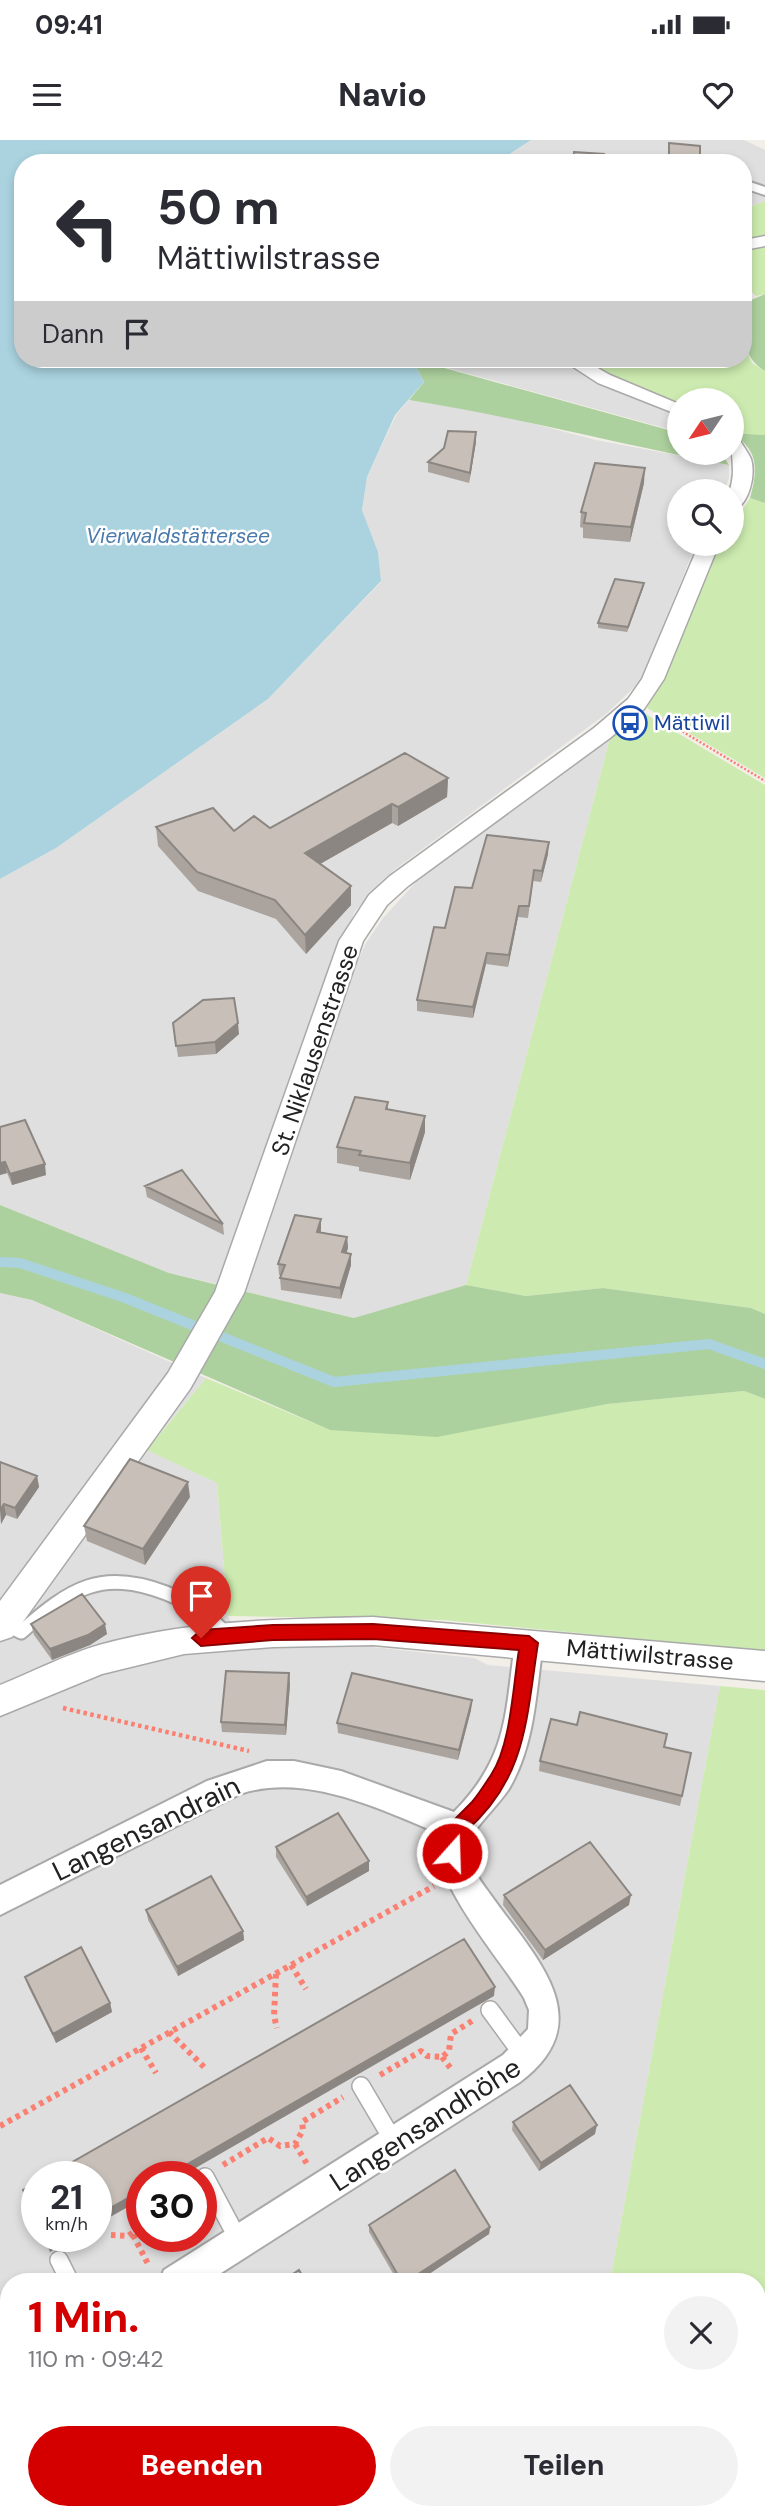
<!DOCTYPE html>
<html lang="de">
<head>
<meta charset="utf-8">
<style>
	body { margin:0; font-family:"DM Sans",sans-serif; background:#f2f2f3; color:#2b2b33; height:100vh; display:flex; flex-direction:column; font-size:26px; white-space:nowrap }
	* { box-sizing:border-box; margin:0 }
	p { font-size:23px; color:#7c7c81 }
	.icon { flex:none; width:38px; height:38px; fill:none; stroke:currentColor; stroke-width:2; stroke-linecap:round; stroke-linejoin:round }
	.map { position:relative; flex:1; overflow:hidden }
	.sheet { position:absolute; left:0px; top:2133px; width:766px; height:247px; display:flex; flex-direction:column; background:#fff; border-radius:28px 28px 0 0; box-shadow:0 4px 10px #0003 }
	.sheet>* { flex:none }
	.banner { position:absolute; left:14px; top:14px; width:738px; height:214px; border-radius:28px; box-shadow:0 4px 10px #0003; background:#fff; color:#2b2b33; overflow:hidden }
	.needle { width:46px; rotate:235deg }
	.fabs { position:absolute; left:667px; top:248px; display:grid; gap:14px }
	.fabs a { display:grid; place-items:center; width:77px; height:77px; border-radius:50%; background:#fff; box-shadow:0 4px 10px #0003; font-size:35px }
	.speed { position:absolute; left:21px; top:2021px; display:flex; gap:14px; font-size:35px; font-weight:700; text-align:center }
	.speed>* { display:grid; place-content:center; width:91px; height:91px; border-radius:50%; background:#fff; box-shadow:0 4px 10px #0003; line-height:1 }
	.speed small { font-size:18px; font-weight:400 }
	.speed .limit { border:10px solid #d22; background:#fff; color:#111 }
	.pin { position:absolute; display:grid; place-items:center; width:60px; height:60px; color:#fff; margin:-72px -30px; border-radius:50% 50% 50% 0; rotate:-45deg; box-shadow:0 0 7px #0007 }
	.pin .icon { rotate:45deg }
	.me { position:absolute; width:77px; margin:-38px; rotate:20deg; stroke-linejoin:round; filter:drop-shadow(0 0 5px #0008) }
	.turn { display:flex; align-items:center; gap:24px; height:147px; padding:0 28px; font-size:32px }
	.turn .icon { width:91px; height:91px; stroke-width:2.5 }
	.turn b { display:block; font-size:49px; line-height:60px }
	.then { display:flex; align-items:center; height:66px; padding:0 28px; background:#0003; gap:14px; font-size:26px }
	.round { display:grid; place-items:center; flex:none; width:74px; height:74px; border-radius:37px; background:#f2f2f3 }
	.summary { display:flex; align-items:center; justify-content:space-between; height:119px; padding:0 28px }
	h1 { font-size:42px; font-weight:800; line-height:52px; color:#d40000 }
	.cta { display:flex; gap:14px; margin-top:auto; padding:14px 28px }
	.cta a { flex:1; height:80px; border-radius:42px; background:#d40000; color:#fff; font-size:28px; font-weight:800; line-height:80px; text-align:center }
	.cta a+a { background:#f2f2f3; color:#2b2b33 }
	.status { display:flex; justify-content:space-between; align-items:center; height:49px; padding:0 35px; background:#fff; direction:ltr }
	.status svg { height:19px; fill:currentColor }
	header { display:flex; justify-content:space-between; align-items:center; height:91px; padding:0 28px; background:#fff; font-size:32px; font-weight:800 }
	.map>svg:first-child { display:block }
</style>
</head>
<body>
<div class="status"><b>09:41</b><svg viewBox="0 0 49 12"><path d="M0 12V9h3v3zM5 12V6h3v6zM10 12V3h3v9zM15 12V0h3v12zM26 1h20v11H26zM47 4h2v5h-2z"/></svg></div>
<header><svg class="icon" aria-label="menu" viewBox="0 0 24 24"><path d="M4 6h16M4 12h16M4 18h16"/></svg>Navio<svg class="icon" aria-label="heart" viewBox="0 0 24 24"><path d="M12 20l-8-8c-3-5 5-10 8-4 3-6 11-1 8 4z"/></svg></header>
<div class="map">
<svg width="765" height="2379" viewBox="0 0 765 2379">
	<rect width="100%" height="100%" fill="#f2efe9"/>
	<!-- residential -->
	<path fill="#e0dfdf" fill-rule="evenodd" d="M531,0h213l21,10v51l-13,5 -8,-2v-41h-248z
		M415,219h147l33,22 81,32 -4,2 7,4v13z
		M409,260l88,14 99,26 133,25v13l-5,14h-45v52h17l-55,137 -35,33 -212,156 -39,41 -18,42 -112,333 -56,-13 -169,-68v-326l56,-31 212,-149 113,-117 -3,-30 -16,-42 5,-33 29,-62z
		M610,598l-144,547 -111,33 -112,-27 46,-126 60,-186 17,-36 17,-25 33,-36 28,-23z
		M0,1153l32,7 174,78 -59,71 70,34 11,133 14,32 102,-4 130,14 14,7 232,21 -110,596h-601v128l-9,-3zM37,2037h59v59h-59zM142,2037h59v59h-59z
		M465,2371h93l-2,8h-59z"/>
	<!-- grass -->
	<path fill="#cdebb0" d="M765,61v37l-21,4v-38l8,2z
		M765,104v50l-9,2 -12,-12v-36z
		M744,206l8,17 13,8v64l-33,-2v-32h-53v4l-102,-46h167z
		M750,358l15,5v275l-118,-70c28,-53 40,-114 72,-164h13v-18z
		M644,573l121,72v529l-14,-6 -148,-20 -77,8 -60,-11 144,-547 22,-13z
		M206,1238l124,52 414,-39 21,8v252l-322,-31 -215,-4 -11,-133 -70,-33z
		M720,1546l45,4v829h-209l2,-8h200v-229h-148z
		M0,2267l9,3v101h456l32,8h-497z"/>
	<!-- forest -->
	<path fill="#add19e" d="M765,154v77c-26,-16 -21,-41 -21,-68z
		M412,219l267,74v20h42l8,12c-107,-20 -212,-48 -320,-65l15,-18z
		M732,293l33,2v68l-15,-5c8,-29 9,-47 -18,-65z
		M0,1065l169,68 185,45 112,-33 60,11 77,-8 148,20 14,6v85l-21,-8 -137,13 -170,33 -107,-7 -298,-130 -32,-7z"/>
	<!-- water -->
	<path fill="#aad3df" d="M0,0h531l-35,23h-473v196h389l12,23 -29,33 -28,62 -5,33 16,42 3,29 -113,118 -212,149 -56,31z"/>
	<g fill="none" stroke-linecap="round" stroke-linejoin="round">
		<!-- stream -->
		<path stroke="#aad3df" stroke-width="10" d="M0,1122l20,1 105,35 209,84 375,-38 56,20"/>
		<defs>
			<path id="service-far1" d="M3,1483l18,9c49,-43 80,-64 145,-39 25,10 44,22 61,43"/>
			<path id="service" d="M490,1870l33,45
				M361,1946l33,56
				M205,2037l33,62
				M59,2120l11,22"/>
			<path id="minor" d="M744,40l21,7v8l-21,-7z
				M529,1491l10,4 4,8c-7,49 -8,100 -33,144 -8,15 -43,47 -43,60 0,17 13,33 23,47 43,61 113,126 30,188l-313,200h-48l5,-12 339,-215 25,-26 1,-19 -5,-12c-21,-36 -99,-123 -84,-164 -60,-25 -135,-62 -200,-40l-240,121v-30l207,-104 60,-20h27l47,10 113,41c54,-55 51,-97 61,-169l4,-8z"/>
			<path id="tertiary" d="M765,96v10l-21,4v-10z
				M561,219h21l28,16 69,29v11l-81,-32z
				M732,297l7,2c4,7 9,13 12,20 5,16 -2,47 -19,52v-19h-3c8,-20 1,-37 3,-55z
				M699,404h20l-55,135 -20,30 -34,29 -202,148 -21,19 -24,36 -119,352 -54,96 -178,248 -12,4v-40l168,-228 47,-81 124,-351 30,-46 21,-19 204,-148 34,-29 14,-20z
				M373,1477l392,34v30l-392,-36 -100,2 -89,7 -82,20 -102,42v-31c32,-13 65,-30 99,-40 90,-25 181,-26 274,-28z"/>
		</defs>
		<!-- service-far1 casing -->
		<use href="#service-far1" stroke="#a9a9a9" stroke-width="17"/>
		<!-- service casing -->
		<use href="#service" stroke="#a9a9a9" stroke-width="20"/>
		<!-- minor casing -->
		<use href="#minor" stroke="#a9a9a9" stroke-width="4"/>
		<!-- tertiary casing -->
		<use href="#tertiary" stroke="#a9a9a9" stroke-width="3"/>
		<!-- path-far2 -->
		<path stroke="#fa8072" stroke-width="2.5" stroke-dasharray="2 2" stroke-linecap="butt" d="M655,575l110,66"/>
		<!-- path-far1 -->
		<path stroke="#fa8072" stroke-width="4.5" stroke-dasharray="3.5 3.5" stroke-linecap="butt" d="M63,1568l186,43"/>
		<!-- path -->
		<path stroke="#fa8072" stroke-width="6" stroke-dasharray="4.5 4.5" stroke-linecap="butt" d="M291,1825l15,24
			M276,1834l-2,42 3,12
			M169,1892l37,37
			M141,1908l15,25
			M442,1917l10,13
			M380,1935l41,-24 6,5 15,1 7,-6 2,-17 21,-13
			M0,1986l434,-240
			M295,2004l12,20
			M223,2025l45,-27 12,8 15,-2 8,-14 -1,-8 41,-25
			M111,2095l17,1 14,-10
			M133,2095l16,31
			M0,2244l9,3
			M758,2302h7"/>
		<!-- service-far1 -->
		<use href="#service-far1" stroke="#fff" stroke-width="13"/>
		<!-- service -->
		<use href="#service" stroke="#fff" stroke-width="17"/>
		<!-- minor -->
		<use href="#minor" fill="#fff" fill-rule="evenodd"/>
		<!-- tertiary -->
		<use href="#tertiary" fill="#fff" fill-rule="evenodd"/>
	</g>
	<!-- wall -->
	<path fill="#aba49e" d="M476,292v10l-7,41 -41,-11v-10z
		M644,343l-14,59 -47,-4v-10l-3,-1 1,-15z
		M644,443l-1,5 -16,44 -29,-4v-5z
		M448,638l-1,19 -49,29 -6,-3 -72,41 31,41 -45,49 -30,-35 -78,-28 -40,-45 -2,-19 78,4 36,-3z
		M548,714l-7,28 -8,-1 -5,37 -10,-1 -10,50 -22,-3 -13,54 -56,-7v-11l28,-72 27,-40z
		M173,883l66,11 -23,20 -38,3z
		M388,962v7l37,23 -15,48 -51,-9v-4l-22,-4v-16z
		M0,987l46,48 -34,10 -5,-12 -7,2z
		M145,1046l78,38 1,11 -77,-38z
		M321,1090v2l26,5 1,11 -2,5 5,1v11l-10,34 -60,-9 -1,-12 1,-3h-2l-1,-11z
		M0,1322l37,14 2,11 -22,32 -11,-4 -5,9z
		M190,1357l-45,68 -58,-24 -3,-15z
		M31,1484l76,10 -17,11 -38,15 -18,-25z
		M290,1544l-4,51 -64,-3 -1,-10z
		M472,1560l-1,10 -13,50 -120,-27 -1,-10z
		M664,1607l27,6 -11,53 -141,-35 1,-10z
		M276,1707l93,14v10l-62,35 -31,-49z
		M504,1755l125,10 -86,55 -40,-55z
		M146,1770l97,21 1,9 -66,36 -30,-56z
		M25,1837l85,26 2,9 -56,31 -28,-57z
		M513,1982l82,12 -56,37 -27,-41z
		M369,2085l121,2 -1,7 -72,48h-19l-29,-50z"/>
	<!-- shaded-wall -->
	<path fill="#8b8681" d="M476,292v10l-7,41 1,-10z
		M645,328l-1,15 -14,59 1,-15z
		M644,443l-1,5 -16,44 1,-5z
		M448,638l-1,19 -49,29v-19z
		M392,664v19l-86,49 -1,-19z
		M549,702l-1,12 -7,28 1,-11z
		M351,746v19l-45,49 -1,-19z
		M519,766l-1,11 -10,50 1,-12z
		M487,813l-1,11 -13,54v-11z
		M238,883l1,11 -23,20 -1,-12z
		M425,976v16l-15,48v-17z
		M5,1022l2,11 -7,2v-12z
		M45,1024l1,11 -34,10 -2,-11z
		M321,1079v11l-4,13v-11z
		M347,1097l1,11 -5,16 -1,-12z
		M351,1114v11l-10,34 -1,-11z
		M37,1336l2,11 -22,32 -2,-11z
		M188,1342l2,15 -45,68 -2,-16z
		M4,1364l2,11 -5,9 -1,-14z
		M105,1484l2,10 -17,11 -38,15 -2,-11z
		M289,1533l1,11 -4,51 -1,-10z
		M472,1560l-1,10 -13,50 1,-10z
		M369,1721v10l-62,35 -1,-9z
		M631,1755l-2,10 -86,55 2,-10z
		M243,1791l1,9 -66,36 -1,-9z
		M495,1847l-1,9 -314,181h-15z
		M110,1863l2,9 -56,31 -3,-9z
		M597,1985l-2,9 -56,37 2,-8z
		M142,2050v9l-46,26v-9z
		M490,2087l-1,7 -72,48h-11z
		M61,2096h16l-27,16 -3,-8z"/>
	<!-- building -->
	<path fill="#c7bfb8" stroke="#8b8681" stroke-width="2" d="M669,3l31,3v17h-31z
		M574,12l30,2 -1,9h-30z
		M448,291l28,1 -6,41 -42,-11 16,-14z
		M595,323l50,5 -14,59 -47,-4 2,-10 -5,-1z
		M615,439l29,4 -16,44 -30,-4z
		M405,613l43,25 -50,29 -6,-3 -87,49 46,33 -46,49 -30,-35 -78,-28 -41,-45 57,-19 21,23 20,-15 16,12z
		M487,695l62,7 -7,29 -8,-1 -5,36h-10l-10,49 -22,-2 -14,54 -56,-7 17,-73 11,1 10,-41 17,1z
		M234,858l4,25 -23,19 -39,4 -3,-23 30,-23z
		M355,957l33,5 -2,7 39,7 -15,47 -51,-8 2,-4 -24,-4z
		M25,980l20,44 -35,10 -5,-12 -5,1v-36z
		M182,1030l41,54 -78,-38z
		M295,1075l26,4 -4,13 30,5 -5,15 9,2 -11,34 -60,-10 5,-13 -7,-1z
		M130,1319l58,23 -45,67 -59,-23z
		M0,1322l37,14 -22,32 -11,-4 -4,6z
		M82,1454l23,30 -17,11 -38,14 -19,-25z
		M226,1531l63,2 -4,52 -64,-3z
		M352,1533l120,27 -13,50 -122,-27z
		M580,1572l87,22 -3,13 27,6 -9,43 -142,-35 11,-42 26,6z
		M338,1673l31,48 -63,36 -30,-50z
		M590,1702l41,53 -86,55 -41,-55z
		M211,1736l32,55 -66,36 -31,-57z
		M464,1799l31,48 -330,190h-23v13l-46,26v-39h-50z
		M81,1807l29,56 -57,31 -28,-57z
		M570,1945l27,40 -56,38 -28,-41z
		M455,2030l35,57 -84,55h-4l-33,-57z
		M37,2042v39l-14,-31z
		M44,2096h17l-14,8z
		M299,2130l7,12h-25z"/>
	<!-- route -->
	<path fill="#d40000" stroke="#8a0000" stroke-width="2" d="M373,1484l156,12 9,7c-12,76 -11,135 -73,189l-6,27 -7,3 -7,-3c-12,-26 12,-41 27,-57 7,-8 13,-18 19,-27 20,-30 22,-89 28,-125l-146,-11 -100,1 -72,6 -9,-8 9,-8 72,-5z"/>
	<!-- icons -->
	<defs>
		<symbol id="bus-ring" viewBox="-11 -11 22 22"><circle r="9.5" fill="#fff" stroke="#1a4fb4" stroke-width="1.5"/><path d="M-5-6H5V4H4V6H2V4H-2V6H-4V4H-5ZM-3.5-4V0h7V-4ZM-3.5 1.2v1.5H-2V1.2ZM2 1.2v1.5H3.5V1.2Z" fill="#1a4fb4"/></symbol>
	</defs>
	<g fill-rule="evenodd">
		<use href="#bus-ring" x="611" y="564" width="38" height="38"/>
	</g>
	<g text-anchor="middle" stroke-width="5" stroke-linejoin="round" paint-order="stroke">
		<!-- far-water labels -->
		<g font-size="21" font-style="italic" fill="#4a7aab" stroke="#fff">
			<text x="178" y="403">Vierwaldstättersee</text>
		</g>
		<!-- far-transit labels -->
		<g font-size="21" fill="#164399" stroke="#fff" text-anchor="start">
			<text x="654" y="590">Mättiwil</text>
		</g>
		<!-- street labels -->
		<g font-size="24" fill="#222" stroke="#fff">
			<text transform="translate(315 910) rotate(-71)" y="8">St. Niklausenstrasse</text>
			<text transform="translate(650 1515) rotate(5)" y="8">Mättiwilstrasse</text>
		</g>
		<!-- near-street labels -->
		<g font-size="28" fill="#222" stroke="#fff">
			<text transform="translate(146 1688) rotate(-26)" y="10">Langensandrain</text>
			<text transform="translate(425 1984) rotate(-33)" y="10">Langensandhöhe</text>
		</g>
	</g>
</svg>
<div class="fabs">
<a><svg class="needle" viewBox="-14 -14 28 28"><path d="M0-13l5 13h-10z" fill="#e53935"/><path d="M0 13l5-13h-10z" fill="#7c7c81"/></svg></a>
<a><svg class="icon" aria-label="search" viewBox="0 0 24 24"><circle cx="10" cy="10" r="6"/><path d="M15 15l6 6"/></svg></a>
</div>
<div class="speed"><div>21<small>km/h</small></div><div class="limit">30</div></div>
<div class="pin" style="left:201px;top:1498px;background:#d93025"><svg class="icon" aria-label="arrive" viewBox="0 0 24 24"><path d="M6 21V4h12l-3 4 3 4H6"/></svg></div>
<svg class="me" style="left:452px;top:1713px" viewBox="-20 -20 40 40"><circle r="17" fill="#d40000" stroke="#fff" stroke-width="3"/><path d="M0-11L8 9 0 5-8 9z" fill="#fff"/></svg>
<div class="banner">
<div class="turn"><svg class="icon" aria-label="left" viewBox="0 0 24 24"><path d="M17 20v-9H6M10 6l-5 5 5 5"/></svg><div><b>50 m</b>Mättiwilstrasse</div></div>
<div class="then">Dann<svg class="icon" aria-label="arrive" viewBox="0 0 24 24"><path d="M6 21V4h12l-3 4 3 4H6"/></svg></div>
</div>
<section class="sheet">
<div class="summary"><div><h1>1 Min.</h1><p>110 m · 09:42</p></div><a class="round"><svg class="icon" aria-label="close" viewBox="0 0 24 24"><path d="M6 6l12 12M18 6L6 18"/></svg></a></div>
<div class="cta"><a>Beenden</a><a>Teilen</a></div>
</section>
</div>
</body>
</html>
